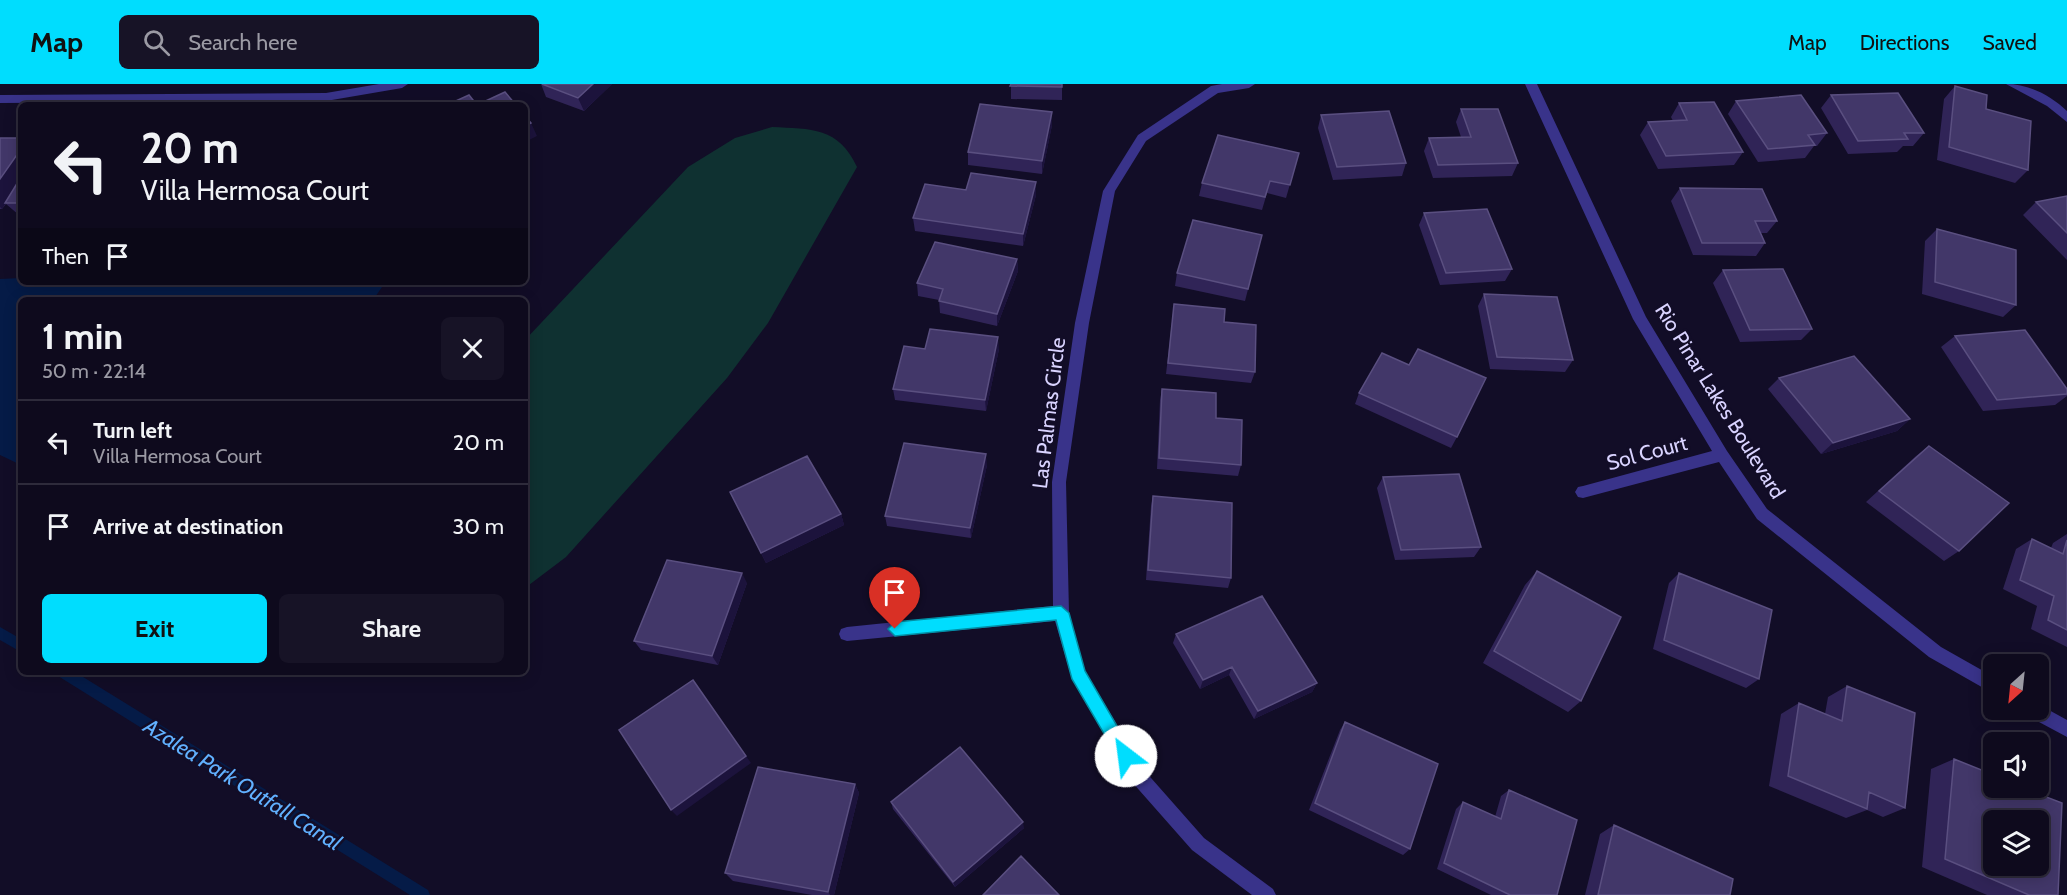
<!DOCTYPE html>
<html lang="en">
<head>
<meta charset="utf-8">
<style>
	body { margin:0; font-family:Cabin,sans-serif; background:#171326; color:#f1f3f6; height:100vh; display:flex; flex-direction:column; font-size:22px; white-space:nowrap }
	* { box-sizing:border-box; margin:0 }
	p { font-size:20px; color:#9b9aa4 }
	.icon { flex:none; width:33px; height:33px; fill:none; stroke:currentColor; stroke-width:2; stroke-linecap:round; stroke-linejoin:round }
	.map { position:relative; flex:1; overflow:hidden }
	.drawer { position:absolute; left:18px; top:213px; width:510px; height:378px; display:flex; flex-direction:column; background:#0e0a1d; border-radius:9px; box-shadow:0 3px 15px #0003,0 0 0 2px #2e2b3b }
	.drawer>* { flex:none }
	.hud { position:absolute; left:18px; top:18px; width:510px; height:183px; border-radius:9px; box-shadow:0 3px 15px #0003,0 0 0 2px #2e2b3b; background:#0e0a1d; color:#f1f3f6; overflow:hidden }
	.needle { width:39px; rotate:207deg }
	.buttons { position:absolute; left:1983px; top:570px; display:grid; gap:12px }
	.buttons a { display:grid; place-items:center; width:66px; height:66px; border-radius:9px; background:#0e0a1d; box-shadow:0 3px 15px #0003,0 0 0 2px #2e2b3b; font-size:30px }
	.pin { position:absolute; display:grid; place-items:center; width:51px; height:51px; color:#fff; margin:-62px -26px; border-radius:50% 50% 50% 0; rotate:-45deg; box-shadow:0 0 6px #0007 }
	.pin .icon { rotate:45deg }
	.me { position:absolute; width:66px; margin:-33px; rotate:330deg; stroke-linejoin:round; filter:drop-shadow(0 0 4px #0008) }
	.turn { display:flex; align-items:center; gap:21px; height:126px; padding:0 24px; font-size:27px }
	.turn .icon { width:78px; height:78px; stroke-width:2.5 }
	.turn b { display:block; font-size:42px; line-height:51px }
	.then { display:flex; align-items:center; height:57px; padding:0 24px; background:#0003; gap:12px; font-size:22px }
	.round { display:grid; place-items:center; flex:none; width:63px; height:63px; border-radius:9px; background:#171326 }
	.headline { display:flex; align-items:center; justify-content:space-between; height:102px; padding:0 24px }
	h1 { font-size:36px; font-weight:700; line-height:45px }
	.button { display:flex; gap:12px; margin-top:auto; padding:12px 24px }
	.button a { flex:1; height:69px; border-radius:9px; background:#00ddfe; color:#111; font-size:24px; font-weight:700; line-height:69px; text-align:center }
	.button a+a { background:#171326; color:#f1f3f6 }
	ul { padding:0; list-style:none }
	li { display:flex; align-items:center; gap:18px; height:84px; padding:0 24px; border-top:2px solid #2e2b3b }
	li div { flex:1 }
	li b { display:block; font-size:22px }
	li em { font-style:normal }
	header { display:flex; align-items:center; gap:36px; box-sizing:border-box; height:84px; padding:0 30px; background:#00ddfe; color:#111 }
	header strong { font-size:28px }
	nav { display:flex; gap:33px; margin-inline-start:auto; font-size:21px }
	.search { width:420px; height:54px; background:#171326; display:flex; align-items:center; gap:15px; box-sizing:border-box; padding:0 21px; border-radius:9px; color:#9b9aa4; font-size:22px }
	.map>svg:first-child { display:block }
</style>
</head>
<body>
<header>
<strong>Map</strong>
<div class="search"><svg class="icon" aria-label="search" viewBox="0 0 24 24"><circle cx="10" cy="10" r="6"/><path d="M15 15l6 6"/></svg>Search here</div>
<nav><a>Map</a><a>Directions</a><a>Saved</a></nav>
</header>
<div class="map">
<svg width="2067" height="811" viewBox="0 0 2067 811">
	<rect width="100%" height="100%" fill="#120d27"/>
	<!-- green -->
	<path fill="#0f3131" d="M772,43c39,2 67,0 85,40l-89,156 -41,55 -161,179 -41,31v-248l163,-173 47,-29z"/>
	<!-- water -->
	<path fill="#051b47" d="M21,194v4h353l8,5 -9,13h-352v165l-21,-10v-176z"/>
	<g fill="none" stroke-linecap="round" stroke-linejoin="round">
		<!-- stream -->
		<path fill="#051b47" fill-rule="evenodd" d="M0,543l21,12v13l-21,-12z
			M56,588h19l353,218 2,5h-20l-352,-219z"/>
		<!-- minor -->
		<path fill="#39338a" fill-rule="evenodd" d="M379,0h29l-6,4 -76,13 -326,2v-8l326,-2z
			M1222,0h33l-6,4 -31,5 -72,48 -31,50 -26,132 -23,159 3,131 16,58 59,99 60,68 69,51 3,6h-24l-60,-45 -60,-68 -60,-103 -17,-58 -208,20 -6,-2 -2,-5 2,-5 6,-2 206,-21 -1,-124 23,-159 28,-132 35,-56 73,-49z
			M1525,0h12l109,233 81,134 40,58 174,138 53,30v17l-65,-37 -172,-138 -38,-57 -136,36 -5,-1 -3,-5 3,-5 5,-1 129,-35 -79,-132z
			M2006,0c23,0 44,11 61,27v11l-20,-16z
			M2038,620l29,16v17l-39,-21 -2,-6h12z"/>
	</g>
	<!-- wall -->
	<path fill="#302457" d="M541,0h71l-28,27 -38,-14z
		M1011,0h51v16l-51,-1z
		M1955,2l31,23 42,61 -13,13 -78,-23 7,-61z
		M1831,11l93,38 -11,13h-10l-6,6 -49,2 -27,-46z
		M1736,17l91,32 -10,13h-3l-9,12 -47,4 -30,-48z
		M1679,19l64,49 -9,13 -76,4 -18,-34 8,-13 25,-1 -2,-4z
		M1461,25l57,54 -6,13 -79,2 -9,-27 5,-13 32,-1 -5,-15z
		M1321,31l85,48 -4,13 -69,4 -15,-52z
		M1052,41l-10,49 -74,-9v-13z
		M0,54h21v77h-2l-13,-11 -4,5h-2z
		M1299,69l-13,45 -19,-5 -5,17 -63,-14 3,-13z
		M1680,104l97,33 -10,12h-6l4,10 -9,13 -63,-1 -22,-54z
		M966,106l70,5 -13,51 -108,-15 -2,-13z
		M2067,112v64l-44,-45 13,-13z
		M1424,129l88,56 -7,12 -65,4 -21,-60z
		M1937,145l79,76 -13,12 -81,-23 3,-53z
		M1262,151l-17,66 -70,-15 2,-13z
		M1017,175l1,12 -21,55 -57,-13 -1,-13 -21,-4 -1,-13z
		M1723,186l89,59 -11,11 -61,2 -27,-59z
		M1484,210l89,66 -8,12 -75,-3 -12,-63z
		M1174,220l50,18 31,50 -4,11 -85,-9z
		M1955,252l112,53v7l-12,9 -72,6 -42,-64z
		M925,265h74l-13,62 -91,-11 -2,-11z
		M1409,281l48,72 -6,11 -96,-44 4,-11z
		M1779,294l131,41 -13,12 -76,23 -53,-65z
		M1162,305l54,29 25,47 -3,11 -81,-7 3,-69z
		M1929,362l30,105 -15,10 -78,-59 50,-46z
		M987,381l-16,73 -84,-12 -2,-10z
		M1383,393l98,70 -7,10 -79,3 -18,-72z
		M730,408l111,22 3,11 -78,38z
		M1153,412l78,82 -3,10 -82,-8 5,-74z
		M2067,450v113l-36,-18 6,-23 -34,-17 13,-40 16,-10 19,9 2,-5z
		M1537,487l44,130 -13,11 -85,-49 42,-78z
		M1679,489l80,106 -13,9 -93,-39 16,-66z
		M747,499l-29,82 -77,-15 -7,-9z
		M1176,550l141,49 -5,9 -58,27 -25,-44 -29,14 -27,-46z
		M1847,602l58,122 -22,9 -16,-7 -21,8 -77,-32 12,-72 18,-11 26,11 3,-17z
		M1345,638l65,127 -7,6 -94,-45 31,-80z
		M1954,675l104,136h-71l-65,-28 9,-98z
		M855,700l4,9 -25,102h-22l-79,-14 -8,-8z
		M1509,706l48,105h-66l-54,-26 19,-60 7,-7 32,15 6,-21z
		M891,718l133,26 -69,59 -62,-78z
		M1614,741l116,70h-145l15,-61z"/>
	<!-- shaded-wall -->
	<path fill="#1c133c" d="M593,0h19l-28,27 -6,-13z
		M1052,28v13l-10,49v-13z
		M531,39l6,13 -12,6v-16z
		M21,65v32l-19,28 -2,-2v-28z
		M1036,98v13l-13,51v-12z
		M1017,175l1,12 -21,55v-12z
		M998,253l1,12 -13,62 -1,-11z
		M1910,335l-13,12 -76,23 12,-11z
		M986,370l1,11 -16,73 -1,-10z
		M841,430l3,11 -78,38 -5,-10z
		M742,489l5,10 -29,82 -6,-9z
		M1232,583l-3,8 -29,14 3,-9z
		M1317,599l-5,9 -58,27 4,-8z
		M746,672l5,7 -74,53 -6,-6z
		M855,700l4,9 -25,102h-4l-2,-3z
		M1023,738l1,6 -69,59 -2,-5z"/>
	<!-- building -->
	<path fill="#423769" stroke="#5a4f80" stroke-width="1.5" fill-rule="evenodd" d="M542,0h51l-15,14z
		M1011,0h51v3l-52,-1z
		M1955,2l32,9 -1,14 45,12 -3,49 -79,-23z
		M505,8l11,13h-69l22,-10 8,10z
		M1898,9l26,40h-20l4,6 -50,2 -27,-46z
		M1801,11l26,38 -19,2 7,10 -47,4 -32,-48z
		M1714,18l29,50 -77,4 -18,-34 39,-2 -8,-17z
		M980,20l72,8 -10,49 -74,-9z
		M1461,25h37l20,54 -80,2 -9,-27 42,-1z
		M1389,27l17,52 -69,4 -16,-52z
		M525,32l6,7 -6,3z
		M1218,51l81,18 -9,32 -20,-4 -5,16 -63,-14z
		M0,54h21v11l-21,30z
		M971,89l65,9 -13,52 -110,-16 12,-34 41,6z
		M21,93v26h-16z
		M1680,104l82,1 15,32h-22l10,22h-63z
		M2067,112v37l-31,-31z
		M1487,125l25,60 -66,4 -22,-60z
		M1193,136l69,15 -14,54 -71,-16z
		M1937,145l79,21v55l-81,-23z
		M935,158l82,17 -20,55 -58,-13 4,-12 -26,-6z
		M1783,185l29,60 -62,1 -27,-60z
		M1484,210l73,3 16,63 -76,-3z
		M1174,220l51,5 -1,13 32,3 -1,47 -87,-9z
		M930,245l68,8 -13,63 -92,-11 11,-43 21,3z
		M2025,246l42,59v5l-70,6 -42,-64z
		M1418,265l68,29 -29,59 -98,-44 23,-40 27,12z
		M1854,272l56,63 -77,24 -54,-65z
		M1162,305l54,4v25l26,2 -1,45 -82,-7z
		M904,359l82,11 -16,74 -85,-12z
		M1929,362l80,57 -50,48 -80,-60z
		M807,372l34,58 -80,39 -31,-61z
		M1459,390l22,73 -80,3 -18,-73z
		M1153,412l79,7 -1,75 -83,-8z
		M2032,455l31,15 4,-14v90l-19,-10 6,-24 -34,-16z
		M667,476l75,13 -30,83 -78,-15z
		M1537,487l84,46 -40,84 -87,-50z
		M1679,489l93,37 -13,69 -95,-39z
		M1262,512l55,87 -59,28 -26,-44 -29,13 -27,-46z
		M693,596l53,76 -75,54 -52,-80z
		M1847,602l68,27 -10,95 -36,-16 -2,17 -79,-33 11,-73 43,18z
		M1345,638l93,42 -28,85 -95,-46z
		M960,663l63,75 -70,60 -62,-80z
		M1954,675l40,16v13h29l39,15 -4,92h-29l-84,-36zM1994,736h44v46h-44z
		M758,683l97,17 -27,108 -103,-19z
		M1509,706l68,30 -20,75h-47l-66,-32 19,-61 38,17z
		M1614,741l119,54 -3,16h-132z
		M1021,772l38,39h-76z"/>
	<!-- route -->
	<path fill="#00ddfe" stroke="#0090a5" stroke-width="1.5" d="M1061,522l8,7 16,58 46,79 3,6 -3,5 -5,2 -6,-2 -48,-82 -16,-59 -161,16 -7,-7 7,-7z"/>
	<g text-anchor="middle" stroke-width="5" stroke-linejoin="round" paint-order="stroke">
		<!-- street labels -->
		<g font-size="21" fill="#d9d3ff" stroke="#120d27">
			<text transform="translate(1720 317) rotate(58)" y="7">Rio Pinar Lakes Boulevard</text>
			<text transform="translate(1049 329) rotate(-83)" y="7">Las Palmas Circle</text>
			<text transform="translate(1647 369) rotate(-15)" y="7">Sol Court</text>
		</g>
		<!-- water labels -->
		<g font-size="22" font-style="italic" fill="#61b1ff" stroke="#120d27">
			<text transform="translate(243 700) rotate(32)" y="8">Azalea Park Outfall Canal</text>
		</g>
	</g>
</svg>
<div class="buttons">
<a><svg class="needle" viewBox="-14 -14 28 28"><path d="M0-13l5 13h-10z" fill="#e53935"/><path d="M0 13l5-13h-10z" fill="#9b9aa4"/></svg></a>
<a><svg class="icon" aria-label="sound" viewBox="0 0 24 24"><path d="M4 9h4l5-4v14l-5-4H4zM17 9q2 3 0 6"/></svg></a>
<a><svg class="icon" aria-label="layers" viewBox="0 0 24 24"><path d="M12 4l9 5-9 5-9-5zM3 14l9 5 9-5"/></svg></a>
</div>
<div class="pin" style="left:895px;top:545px;background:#d93025"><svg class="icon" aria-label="arrive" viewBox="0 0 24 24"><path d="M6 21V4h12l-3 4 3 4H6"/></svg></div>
<svg class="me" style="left:1126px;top:672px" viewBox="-20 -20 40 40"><circle r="19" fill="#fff"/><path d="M0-13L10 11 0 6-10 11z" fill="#00ddfe"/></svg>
<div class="hud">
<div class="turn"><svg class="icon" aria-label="left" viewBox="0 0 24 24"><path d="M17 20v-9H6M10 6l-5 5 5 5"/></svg><div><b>20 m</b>Villa Hermosa Court</div></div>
<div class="then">Then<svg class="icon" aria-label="arrive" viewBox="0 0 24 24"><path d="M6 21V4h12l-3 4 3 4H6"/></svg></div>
</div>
<section class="drawer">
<div class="headline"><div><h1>1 min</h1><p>50 m · 22:14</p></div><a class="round"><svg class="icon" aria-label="close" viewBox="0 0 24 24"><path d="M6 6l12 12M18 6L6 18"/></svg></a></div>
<ul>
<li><svg class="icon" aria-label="left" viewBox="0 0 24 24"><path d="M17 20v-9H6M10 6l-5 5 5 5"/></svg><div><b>Turn left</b><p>Villa Hermosa Court</p></div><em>20 m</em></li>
<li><svg class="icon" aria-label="arrive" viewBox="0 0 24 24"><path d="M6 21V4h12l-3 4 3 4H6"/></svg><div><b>Arrive at destination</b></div><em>30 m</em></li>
</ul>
<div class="button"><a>Exit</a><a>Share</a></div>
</section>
</div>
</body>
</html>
